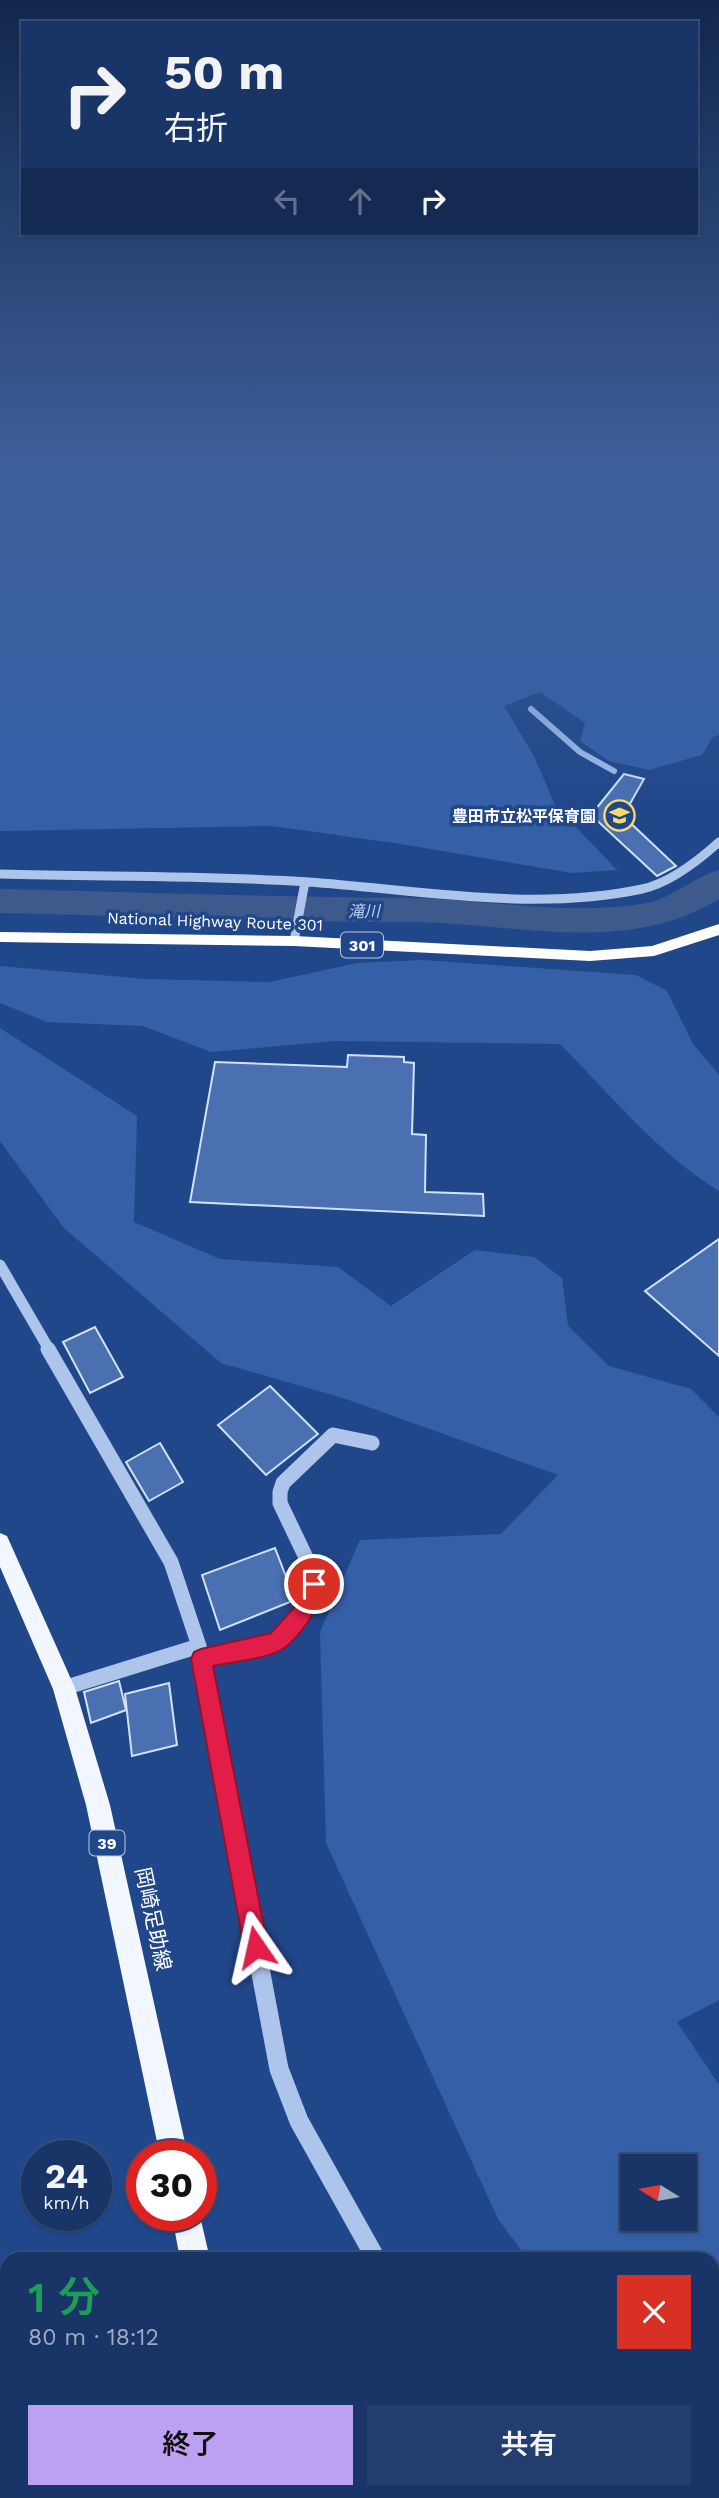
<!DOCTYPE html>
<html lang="ja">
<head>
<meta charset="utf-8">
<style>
	body { margin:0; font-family:"Work Sans","Noto Sans JP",sans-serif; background:#223d6e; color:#f1f3f6; height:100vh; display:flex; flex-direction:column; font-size:26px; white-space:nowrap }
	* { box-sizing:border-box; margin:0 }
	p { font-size:23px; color:#9fabc0 }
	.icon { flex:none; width:38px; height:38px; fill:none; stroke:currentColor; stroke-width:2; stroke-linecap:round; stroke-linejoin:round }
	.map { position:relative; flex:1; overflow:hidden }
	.sheet { position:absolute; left:0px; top:2252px; width:719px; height:247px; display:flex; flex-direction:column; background:#193568; border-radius:21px 21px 0 0; box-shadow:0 2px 5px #0004,0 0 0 2px #37507c }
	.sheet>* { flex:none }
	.guide { position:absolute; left:21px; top:21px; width:677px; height:214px; border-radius:0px; box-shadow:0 2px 5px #0004,0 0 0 2px #37507c; background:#193568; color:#f1f3f6; overflow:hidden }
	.needle { width:46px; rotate:281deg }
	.tools { position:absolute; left:620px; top:2154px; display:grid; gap:14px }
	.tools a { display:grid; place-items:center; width:77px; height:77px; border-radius:0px; background:#193568; box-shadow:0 2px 5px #0004,0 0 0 2px #37507c; font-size:35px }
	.speed { position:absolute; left:21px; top:2140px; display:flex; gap:14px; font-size:35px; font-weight:700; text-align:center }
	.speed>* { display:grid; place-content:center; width:91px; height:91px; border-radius:50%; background:#193568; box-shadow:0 2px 5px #0004,0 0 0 2px #37507c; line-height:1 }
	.speed small { font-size:18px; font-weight:400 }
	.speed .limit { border:10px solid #d22; background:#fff; color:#111 }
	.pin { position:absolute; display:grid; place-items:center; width:60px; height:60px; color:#fff; margin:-30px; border:4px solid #fff; border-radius:50%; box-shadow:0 2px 7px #0007 }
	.me { position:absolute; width:77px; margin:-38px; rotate:349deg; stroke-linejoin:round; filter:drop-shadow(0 0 5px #0008) }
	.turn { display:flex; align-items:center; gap:24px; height:147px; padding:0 28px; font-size:32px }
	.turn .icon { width:91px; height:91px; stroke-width:2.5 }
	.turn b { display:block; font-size:49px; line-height:60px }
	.lanes { display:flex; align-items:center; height:66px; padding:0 28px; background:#0003; justify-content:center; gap:35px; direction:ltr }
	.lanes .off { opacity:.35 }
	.round { display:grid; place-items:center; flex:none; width:74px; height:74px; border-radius:0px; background:#223d6e }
	.headline { display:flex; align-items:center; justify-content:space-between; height:119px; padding:0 28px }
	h1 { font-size:42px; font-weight:600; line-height:52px; color:#1e9e55 }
	.cta { display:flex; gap:14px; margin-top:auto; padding:14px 28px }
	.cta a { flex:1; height:80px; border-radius:0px; background:#bca0f2; color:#111; font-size:28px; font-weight:600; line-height:80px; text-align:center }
	.cta a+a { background:#223d6e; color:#f1f3f6 }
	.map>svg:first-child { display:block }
</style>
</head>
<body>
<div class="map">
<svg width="719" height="2498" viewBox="0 0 719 2498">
	<rect width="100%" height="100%" fill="#21478b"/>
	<!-- green -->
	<path fill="#3560a8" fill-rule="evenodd" d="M0,460h719v275l-6,2 -11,18 -53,15 -40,-9 -29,-20 5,-18 -45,-31 -36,14 30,50 21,49 62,65 -45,3 -171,-29 -129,-18 -272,5z
		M423,960l213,15 31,16 26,53 26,31v116c-62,-38 -108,-96 -159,-147l-225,-3 -124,11 -68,-26 -96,-4 -47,-19v-37l145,13 125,3 87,-19z
		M0,1028l137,88 -3,106 86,37 118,8 53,39 84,-56 59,7 28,21 6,48 41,40 82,23 28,28v583l-42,22 42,63v413h-15l-4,-6h12v-233h-184l-30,-40 -172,-376 -6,-211 40,-92 141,-6 57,-59 -212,-76 -125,-36 -157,-135 -59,-80 -5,-7zM632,2166h52v53h-52z"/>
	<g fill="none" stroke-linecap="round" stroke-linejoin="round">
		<!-- stream -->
		<path stroke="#a1bfec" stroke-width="6" d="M531,709l49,43 34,19"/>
		<!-- river -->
		<path fill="#3e598b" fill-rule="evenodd" d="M719,870v29c-93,58 -208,23 -311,23 -136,0 -272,-6 -408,-9v-24c136,3 273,8 409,9 79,1 159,19 238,5 26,-5 46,-26 72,-33z"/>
	</g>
	<!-- building -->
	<path fill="#4a70b2" stroke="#d2e1f8" stroke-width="2" d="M624,774l20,5 -21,37 53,50 -19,10 -66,-61z
		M348,1055l56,2v5l10,1 -2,71 14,1 -1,57 58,2 1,22 -294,-14 25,-140 132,5z
		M719,1239v117l-74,-65z
		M95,1327l28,50 -33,16 -27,-51z
		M270,1386l48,48 -52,41 -48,-50z
		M160,1443l23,39 -34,19 -23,-39z
		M275,1548l20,52 -75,30 -18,-55z
		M119,1681l7,29 -35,13 -7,-31z
		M169,1683l8,62 -45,11 -7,-62z"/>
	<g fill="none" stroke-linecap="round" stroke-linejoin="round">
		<!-- minor-far3 -->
		<path stroke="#aec5eb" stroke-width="9" d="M0,874c103,3 206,1 309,8 109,8 225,30 333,7 28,-6 57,-29 77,-47
			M294,941l11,-59"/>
		<!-- minor-far2 -->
		<path stroke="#aec5eb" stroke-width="11" d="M0,1265l50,86"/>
		<!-- minor-far1 -->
		<path stroke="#aec5eb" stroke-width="15" d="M48,1349l123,213 28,84 38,202
			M201,1659l76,-18 30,-34 7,-23 -3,-16 -31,-65v-11l3,-9 50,-48 39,8
			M64,1688l135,-42"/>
		<!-- minor -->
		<path stroke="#aec5eb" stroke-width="19" d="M237,1846l42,223 20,52 77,138
			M506,2492l3,6"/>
		<!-- major -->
		<path fill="#f2f6fe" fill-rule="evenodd" d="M0,1533l7,3 68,152 35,117 78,351h-28l-74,-351 -33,-116 -53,-122z
			M172,2216h28l10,43h-30z
			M230,2492h32l1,6h-32z"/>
		<!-- highway -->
		<path fill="#fff" fill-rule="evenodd" d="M719,924v11l-65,21 -64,5 -296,-15 -294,-4v-10l294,4 296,15 62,-5z"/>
	</g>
	<!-- sky -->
	<linearGradient id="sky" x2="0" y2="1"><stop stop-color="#12274c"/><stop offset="0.57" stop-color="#3d5e98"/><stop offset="1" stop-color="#3d5e98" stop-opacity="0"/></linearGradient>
	<rect width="719" height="809" fill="url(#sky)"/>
	<!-- route -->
	<path fill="#e11d48" stroke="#92132f" stroke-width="2" d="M314,1575l7,2c8,20 -22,63 -40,73 -18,10 -47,11 -68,16l55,281 -4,8 -8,4 -8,-4 -4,-8 -53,-288 3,-7 7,-3 70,-16 28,-31 8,-25z"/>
	<!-- icons -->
	<defs>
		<symbol id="school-ring" viewBox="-11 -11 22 22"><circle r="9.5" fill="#21478b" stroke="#f8da6f" stroke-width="1.5"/><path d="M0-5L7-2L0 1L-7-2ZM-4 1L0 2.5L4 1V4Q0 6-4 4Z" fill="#f8da6f"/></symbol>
	</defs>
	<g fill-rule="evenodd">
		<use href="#school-ring" x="602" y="798" width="35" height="35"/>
	</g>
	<g text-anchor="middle" stroke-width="7" stroke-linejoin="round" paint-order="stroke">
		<!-- far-poi labels -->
		<g font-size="16" font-weight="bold" fill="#fff" stroke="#21478b" text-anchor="end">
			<text x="596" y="822">豊田市立松平保育園</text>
		</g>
		<!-- far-water labels -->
		<g font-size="16" font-style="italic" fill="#b9cff2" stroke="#21478b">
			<text transform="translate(364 911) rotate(-1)" y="6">滝川</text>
		</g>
		<!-- far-street labels -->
		<g font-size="16" fill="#fff" stroke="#21478b">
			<text transform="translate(215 921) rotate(2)" y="6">National Highway Route 301</text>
		</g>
		<!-- shield labels -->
		<g fill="#21478b" stroke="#bcc8dc" stroke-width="2">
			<rect x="341" y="932.5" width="42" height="25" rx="5"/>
			<rect x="89.5" y="1830.5" width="35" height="25" rx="5"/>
		</g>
		<g font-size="16" font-weight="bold" fill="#fff">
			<text x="362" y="951">301</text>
			<text x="107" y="1849">39</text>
		</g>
		<!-- near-street labels -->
		<g font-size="21" fill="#fff" stroke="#21478b">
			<text transform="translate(153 1919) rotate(78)" y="7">岡崎足助線</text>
		</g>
	</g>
</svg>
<div class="tools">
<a><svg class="needle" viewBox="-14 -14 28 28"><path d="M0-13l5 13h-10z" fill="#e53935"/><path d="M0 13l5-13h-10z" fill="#9fabc0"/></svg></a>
</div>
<div class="speed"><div>24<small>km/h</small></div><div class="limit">30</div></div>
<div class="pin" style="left:314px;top:1584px;background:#d93025"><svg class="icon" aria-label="arrive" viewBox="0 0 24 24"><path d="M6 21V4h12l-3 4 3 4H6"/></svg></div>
<svg class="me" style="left:256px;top:1947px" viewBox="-20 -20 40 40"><path d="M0-17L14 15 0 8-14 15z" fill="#e11d48" stroke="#fff" stroke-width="4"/></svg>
<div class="guide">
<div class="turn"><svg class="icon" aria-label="right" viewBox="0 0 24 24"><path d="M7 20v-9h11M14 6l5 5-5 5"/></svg><div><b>50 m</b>右折</div></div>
<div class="lanes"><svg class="icon off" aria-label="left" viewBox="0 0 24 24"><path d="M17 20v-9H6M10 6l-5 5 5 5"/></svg><svg class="icon off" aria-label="ahead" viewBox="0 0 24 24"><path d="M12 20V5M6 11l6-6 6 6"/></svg><svg class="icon" aria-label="right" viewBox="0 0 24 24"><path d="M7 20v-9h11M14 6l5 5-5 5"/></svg></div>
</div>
<section class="sheet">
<div class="headline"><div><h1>1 分</h1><p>80 m · 18:12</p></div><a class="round" style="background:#d93025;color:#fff"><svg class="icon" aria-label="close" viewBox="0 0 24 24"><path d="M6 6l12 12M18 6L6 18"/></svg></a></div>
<div class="cta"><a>終了</a><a>共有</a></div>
</section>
</div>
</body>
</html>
